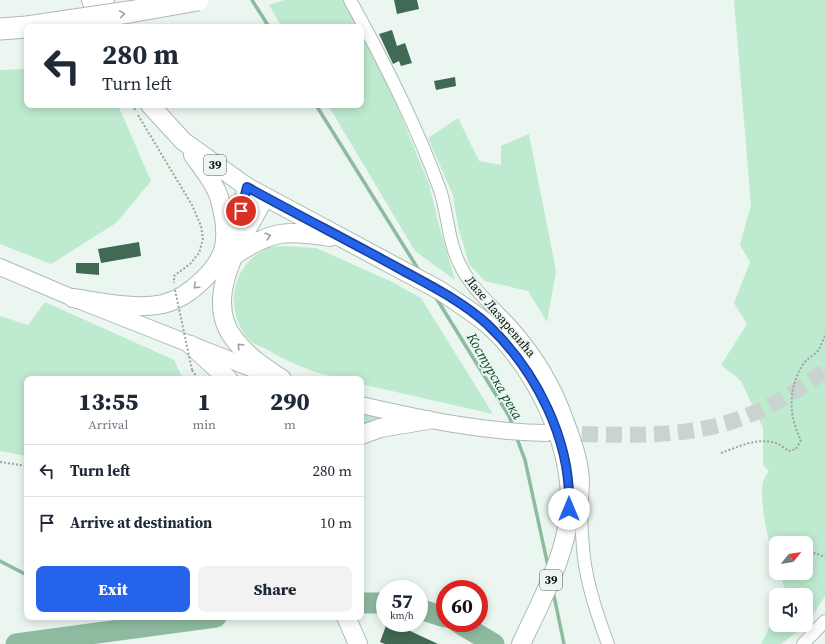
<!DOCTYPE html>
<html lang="en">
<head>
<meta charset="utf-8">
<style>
	body { margin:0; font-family:"Source Serif 4",serif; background:#f2f2f3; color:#1f2937; height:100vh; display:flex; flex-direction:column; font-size:15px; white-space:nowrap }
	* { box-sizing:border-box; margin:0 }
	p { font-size:13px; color:#747a83 }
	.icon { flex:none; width:22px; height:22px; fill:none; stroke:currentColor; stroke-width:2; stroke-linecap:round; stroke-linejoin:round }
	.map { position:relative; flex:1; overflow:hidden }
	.drawer { position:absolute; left:24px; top:376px; width:340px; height:244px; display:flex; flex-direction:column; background:#fff; border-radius:8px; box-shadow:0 2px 10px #0003 }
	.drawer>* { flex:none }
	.top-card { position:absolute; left:24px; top:24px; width:340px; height:84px; border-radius:8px; box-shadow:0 2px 10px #0003; background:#fff; color:#1f2937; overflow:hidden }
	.needle { width:26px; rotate:60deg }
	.tools { position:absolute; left:769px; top:536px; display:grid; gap:8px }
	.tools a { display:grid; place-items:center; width:44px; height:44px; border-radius:8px; background:#fff; box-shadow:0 2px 10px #0003; font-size:20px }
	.speed { position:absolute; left:376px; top:580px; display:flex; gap:8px; font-size:20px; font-weight:700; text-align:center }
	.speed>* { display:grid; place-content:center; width:52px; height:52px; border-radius:50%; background:#fff; box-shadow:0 2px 10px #0003; line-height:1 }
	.speed small { font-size:10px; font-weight:400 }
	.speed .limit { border:6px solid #d22; background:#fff; color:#111 }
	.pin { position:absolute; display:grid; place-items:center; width:34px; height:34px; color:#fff; margin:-17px; border:2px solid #fff; border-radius:50%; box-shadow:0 1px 4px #0007 }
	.me { position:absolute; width:44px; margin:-22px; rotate:0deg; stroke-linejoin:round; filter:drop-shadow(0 0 3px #0008) }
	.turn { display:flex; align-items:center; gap:14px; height:84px; padding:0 12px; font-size:18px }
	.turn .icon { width:52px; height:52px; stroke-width:2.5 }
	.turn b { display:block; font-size:28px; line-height:34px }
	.eta { display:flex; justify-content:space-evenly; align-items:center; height:68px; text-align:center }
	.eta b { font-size:24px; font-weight:800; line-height:28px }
	.button { display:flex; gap:8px; margin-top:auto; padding:8px 12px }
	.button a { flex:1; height:46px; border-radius:8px; background:#2563eb; color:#fff; font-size:16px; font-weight:800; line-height:46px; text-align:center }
	.button a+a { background:#f2f2f3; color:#1f2937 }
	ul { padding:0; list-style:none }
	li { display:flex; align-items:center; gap:12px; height:52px; padding:0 12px; border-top:1px solid #e0e1e3 }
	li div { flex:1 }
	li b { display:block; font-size:15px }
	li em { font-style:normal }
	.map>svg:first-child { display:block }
</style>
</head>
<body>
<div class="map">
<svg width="825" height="644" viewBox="0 0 825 644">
	<rect width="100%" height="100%" fill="#eaf6ef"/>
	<!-- green -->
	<path fill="#beead0" d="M285,0h61l13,27h-77l-13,-22z
		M734,0h91v596l-19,29v-30h-22l1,-7 -6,-15h27v-30h-30v21c-7,-19 -17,-61 -13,-82 1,-4 4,-8 6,-11l-6,-6v-37l-22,-47 -20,-16 26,-41 -13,-21 16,-41 -10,-17 11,-40z
		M361,31l31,63 37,90 10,41 16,55 -40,-29 -87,-146h33z
		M27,69v36h91l33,76 -35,42 -65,41 -51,-20v-174z
		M458,118l21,43 22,4v-19l28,-12 27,137 -9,51 -19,-31 -43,-10 -16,-17 -11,-38 -5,-31 -25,-57z
		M284,246l32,2 74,33 31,17 72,116 -132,-30v-5c-36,0 -66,-13 -97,-31 -5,-2 -13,-5 -16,-9 -22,-26 -18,-68 11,-86 3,-2 7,-5 10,-6 5,-1 11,0 15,-1z
		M45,302l129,58 9,19h-156v77l-27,-5v-135l28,9z
		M361,412l24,8 -24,8z
		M776,614v11h30l-25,19h-20z"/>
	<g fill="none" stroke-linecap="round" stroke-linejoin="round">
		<!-- stream -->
		<path stroke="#8ebaa0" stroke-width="3.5" d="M252,0l17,27
			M316,105l104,167
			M435,296l74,120 4,10
			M516,436l9,24 23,106
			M0,561l27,14
			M553,591l11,53
			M151,617l18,6"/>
		<!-- river -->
		<path stroke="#8ebaa0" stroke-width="21" d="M361,603h24
			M419,609l26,8
			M459,623l35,21
			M16,644l200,-27"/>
	</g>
	<!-- building -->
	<path fill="#406a53" d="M394,0h23l2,9 -22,5z
		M392,30l5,16 8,-3 7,20 -11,3 -2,-5 -6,3 -14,-30z
		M455,77l1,9 -20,4 -2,-9z
		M139,242l2,14 -40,7 -3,-14z
		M76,263h23v12l-23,-2z
		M387,623h6l45,21h-53l-5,-2z"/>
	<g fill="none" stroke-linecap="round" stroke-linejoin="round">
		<!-- secondary-tunnel -->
		<path stroke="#c9d4ce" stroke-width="16" stroke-dasharray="16 8" stroke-linecap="butt" d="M558,433c52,2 107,5 158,-7 40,-10 76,-31 109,-55"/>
		<defs>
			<path id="minor" d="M350,0c34,61 66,124 90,190 8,24 8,52 20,75 12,25 34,42 52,62 25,28 44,60 56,95 7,19 14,38 15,58 0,10 -1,19 -2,29 0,12 1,26 2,39 2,31 14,67 25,96
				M97,14l11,-14
				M803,644l22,-23"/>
			<path id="secondary" d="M0,267l73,31 198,78
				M361,405c61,14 122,27 185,28"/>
			<path id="primary" d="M91,0l12,27
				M150,105l33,36 64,46 194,104c15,11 31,20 45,32 50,42 94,133 82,200 -7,42 -29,83 -47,121
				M265,197c-21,39 -65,101 -30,143 12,16 30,28 47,39
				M225,240l16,-29 6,-24
				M235,255c37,-25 52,-25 95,-18
				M73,298c28,4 62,12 90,6 25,-6 62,-38 62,-65 1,-12 -2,-28 -5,-39 -5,-17 -17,-31 -27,-45
				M191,345l37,34
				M361,435l19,-7 48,-8
				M346,617l12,27"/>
			<path id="motorway" d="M0,29l27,-2"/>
		</defs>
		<!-- minor casing -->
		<use href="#minor" stroke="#aebab2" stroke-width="14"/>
		<!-- secondary casing -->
		<use href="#secondary" stroke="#aebab2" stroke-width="18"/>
		<!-- primary casing -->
		<use href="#primary" stroke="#aebab2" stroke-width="20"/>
		<!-- motorway casing -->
		<use href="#motorway" stroke="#aebab2" stroke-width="23"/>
		<!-- path -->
		<path stroke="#9ba49e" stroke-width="2" stroke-dasharray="2 2" stroke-linecap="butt" d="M132,105l4,6
			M138,115l54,90 9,21 2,13 -4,14 -9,11 -16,12v7
			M192,370l6,9
			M721,453c17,-6 36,-16 55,-10 4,1 9,6 13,8l7,-2 5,-9c-13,-25 -13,-53 3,-77 3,-4 8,-7 12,-10 4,-4 6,-11 9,-17
			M0,462l27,4
			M806,550l19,7"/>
		<!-- minor -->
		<use href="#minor" stroke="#fff" stroke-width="12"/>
		<!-- secondary -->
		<use href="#secondary" stroke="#fff" stroke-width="16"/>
		<!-- primary -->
		<use href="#primary" stroke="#fff" stroke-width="18"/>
		<!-- motorway -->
		<use href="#motorway" stroke="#fff" stroke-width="21"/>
		<defs>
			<path id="motorway-bridge" d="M27,27l102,-15 69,-12"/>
		</defs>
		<!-- motorway-bridge casing -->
		<use href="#motorway-bridge" stroke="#aebab2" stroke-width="23" stroke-linecap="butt"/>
		<!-- path-bridge -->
		<path stroke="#9ba49e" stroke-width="2" stroke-dasharray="2 2" stroke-linecap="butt" d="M175,290l17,80"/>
		<!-- motorway-bridge -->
		<use href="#motorway-bridge" stroke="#fff" stroke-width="21"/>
	</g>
	<!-- one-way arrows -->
	<defs><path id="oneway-chevron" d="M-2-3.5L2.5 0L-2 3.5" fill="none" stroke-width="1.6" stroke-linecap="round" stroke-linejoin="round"/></defs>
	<g stroke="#9fa19f">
		<use href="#oneway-chevron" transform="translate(122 14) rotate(-8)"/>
		<use href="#oneway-chevron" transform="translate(268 236) rotate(-17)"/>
		<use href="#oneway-chevron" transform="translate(196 286) rotate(138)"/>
		<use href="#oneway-chevron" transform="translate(240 346) rotate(-134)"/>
	</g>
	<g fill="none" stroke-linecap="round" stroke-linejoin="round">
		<defs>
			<path id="route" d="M241,211l6,-24c51,28 102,54 153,82 29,16 62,32 87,55 49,46 85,117 82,185"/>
		</defs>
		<!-- route casing -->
		<use href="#route" stroke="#184099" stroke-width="10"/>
		<!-- route -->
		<use href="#route" stroke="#2563eb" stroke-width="7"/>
	</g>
	<g text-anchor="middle" stroke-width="3.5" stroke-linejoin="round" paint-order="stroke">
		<!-- shield labels -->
		<g fill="#eaf6ef" stroke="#515753" stroke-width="1">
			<rect x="204" y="155" width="22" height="20" rx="3"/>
			<rect x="540" y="570" width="22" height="20" rx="3"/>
		</g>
		<g font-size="12" font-weight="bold" fill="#0f1310">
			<text x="215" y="169">39</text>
			<text x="551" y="584">39</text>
		</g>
		<!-- street labels -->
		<g font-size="13" fill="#0f1310" stroke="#eaf6ef">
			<text transform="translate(501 316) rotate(50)" y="5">Лазе Лазаревића</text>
		</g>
		<!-- water labels -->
		<g font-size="14" font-style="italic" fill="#033e25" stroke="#eaf6ef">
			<text transform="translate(495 376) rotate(60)" y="5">Костурска река</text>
		</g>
	</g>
</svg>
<div class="tools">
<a><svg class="needle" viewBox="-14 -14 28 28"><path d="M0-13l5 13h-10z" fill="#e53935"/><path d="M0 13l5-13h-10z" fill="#747a83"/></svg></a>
<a><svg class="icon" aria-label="sound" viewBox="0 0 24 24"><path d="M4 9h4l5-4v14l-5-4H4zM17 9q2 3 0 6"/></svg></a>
</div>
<div class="speed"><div>57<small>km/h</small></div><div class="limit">60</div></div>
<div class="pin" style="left:241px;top:211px;background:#d93025"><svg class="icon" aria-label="arrive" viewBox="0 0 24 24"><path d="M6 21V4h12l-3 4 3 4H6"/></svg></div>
<svg class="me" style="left:569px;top:509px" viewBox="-20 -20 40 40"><circle r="19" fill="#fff"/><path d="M0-13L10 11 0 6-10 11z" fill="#2563eb"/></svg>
<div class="top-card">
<div class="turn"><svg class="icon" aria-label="left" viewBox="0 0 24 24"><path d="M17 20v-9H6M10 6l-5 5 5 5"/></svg><div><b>280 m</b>Turn left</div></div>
</div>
<section class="drawer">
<div class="eta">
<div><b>13:55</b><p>Arrival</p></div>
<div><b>1</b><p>min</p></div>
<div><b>290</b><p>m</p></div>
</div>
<ul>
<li><svg class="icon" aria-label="left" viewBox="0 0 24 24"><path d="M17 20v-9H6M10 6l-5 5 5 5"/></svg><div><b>Turn left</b></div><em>280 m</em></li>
<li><svg class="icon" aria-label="arrive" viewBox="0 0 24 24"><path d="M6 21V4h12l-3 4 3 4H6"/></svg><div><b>Arrive at destination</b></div><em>10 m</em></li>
</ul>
<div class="button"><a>Exit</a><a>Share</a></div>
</section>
</div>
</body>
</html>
